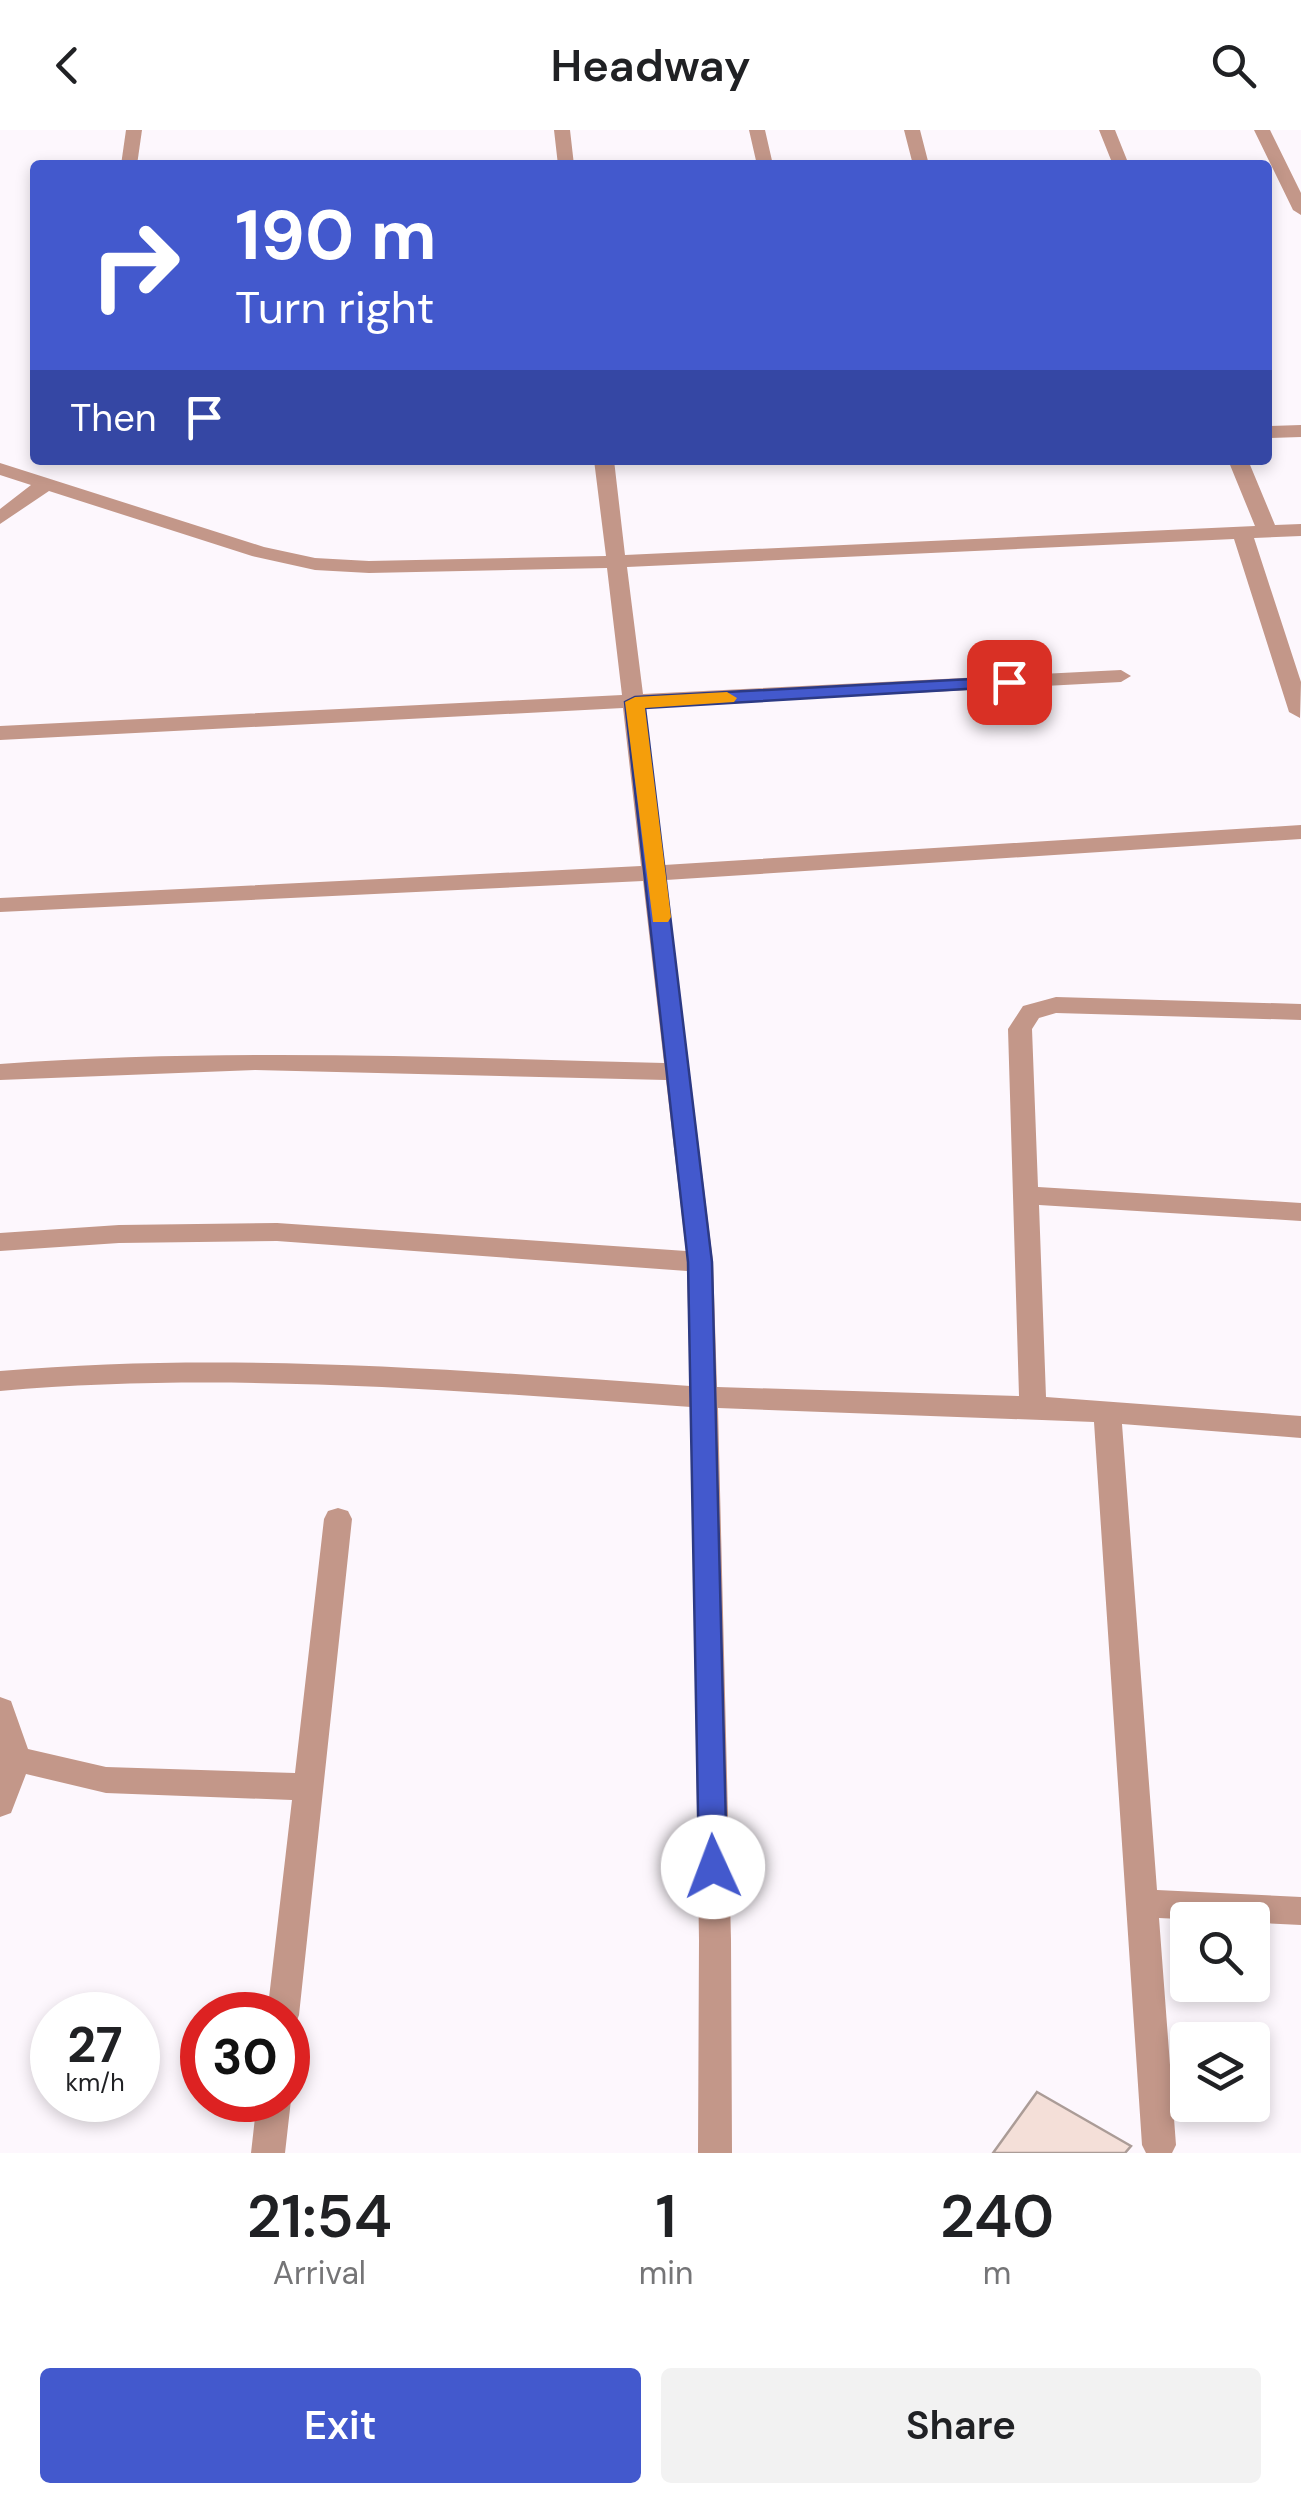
<!DOCTYPE html>
<html lang="en">
<head>
<meta charset="utf-8">
<style>
	body { margin:0; font-family:"DM Sans",sans-serif; background:#f2f2f2; color:#202124; height:100vh; display:flex; flex-direction:column; font-size:38px; white-space:nowrap }
	* { box-sizing:border-box; margin:0 }
	p { font-size:32px; color:#757577 }
	.icon { flex:none; width:55px; height:55px; fill:none; stroke:currentColor; stroke-width:2; stroke-linecap:round; stroke-linejoin:round }
	.map { position:relative; height:2023px; overflow:hidden }
	.drawer { display:flex; flex-direction:column; background:#fff; flex:1 }
	.drawer>* { flex:none }
	.hud { position:absolute; left:30px; top:30px; width:1242px; height:305px; border-radius:10px; box-shadow:0 5px 15px #0003; background:#4359cd; color:#fff; overflow:hidden }
	.buttons { position:absolute; left:1170px; top:1772px; display:grid; gap:20px }
	.buttons a { display:grid; place-items:center; width:100px; height:100px; border-radius:10px; background:#fff; box-shadow:0 5px 15px #0003; font-size:50px }
	.speed { position:absolute; left:30px; top:1862px; display:flex; gap:20px; font-size:50px; font-weight:700; text-align:center }
	.speed>* { display:grid; place-content:center; width:130px; height:130px; border-radius:50%; background:#fff; box-shadow:0 5px 15px #0003; line-height:1 }
	.speed small { font-size:25px; font-weight:400 }
	.speed .limit { border:15px solid #d22; background:#fff; color:#111 }
	.pin { position:absolute; display:grid; place-items:center; width:85px; height:85px; color:#fff; margin:-42px; border-radius:20px; box-shadow:0 5px 15px #0006 }
	.me { position:absolute; width:110px; margin:-55px; rotate:358deg; stroke-linejoin:round; filter:drop-shadow(0 0 8px #0008) }
	.turn { display:flex; align-items:center; gap:35px; height:210px; padding:0 40px; font-size:45px }
	.turn .icon { width:130px; height:130px; stroke-width:2.5 }
	.turn b { display:block; font-size:70px; line-height:85px }
	.then { display:flex; align-items:center; height:95px; padding:0 40px; background:#0003; gap:20px; font-size:38px }
	.eta { display:flex; justify-content:space-evenly; align-items:center; height:170px; text-align:center }
	.eta b { font-size:60px; font-weight:600; line-height:70px }
	.primary-button { display:flex; gap:20px; margin-top:auto; padding:20px 40px }
	.primary-button a { flex:1; height:115px; border-radius:10px; background:#4359cd; color:#fff; font-size:40px; font-weight:600; line-height:115px; text-align:center }
	.primary-button a+a { background:#f2f2f2; color:#202124 }
	header { display:flex; justify-content:space-between; align-items:center; height:130px; padding:0 40px; background:#fff; font-size:45px; font-weight:600 }
	.map>svg:first-child { display:block }
</style>
</head>
<body>
<header><svg class="icon" aria-label="back" viewBox="0 0 24 24"><path d="M15 5l-7 7 7 7"/></svg>Headway<svg class="icon" aria-label="search" viewBox="0 0 24 24"><circle cx="10" cy="10" r="6"/><path d="M15 15l6 6"/></svg></header>
<div class="map">
<svg width="1301" height="2023" viewBox="0 0 1301 2023">
	<rect width="100%" height="100%" fill="#fdf7fd"/>
	<!-- building -->
	<path fill="#f4dfd8" stroke="#ab9c97" stroke-width="2.5" d="M1037,1962l94,54 -6,7h-132z"/>
	<g fill="none" stroke-linecap="round" stroke-linejoin="round">
		<!-- lane -->
		<path fill="#c39789" fill-rule="evenodd" d="M126,0h16l-5,35h-16z"/>
		<!-- street -->
		<path fill="#c39789" fill-rule="evenodd" d="M554,0h16l4,35h-16z
			M749,0h16l8,35h-16z
			M904,0h16l9,35h-16z
			M1099,0h16l14,35h-16z
			M1254,0h16l31,63v22l-8,-5z
			M1301,295v12l-33,1v-12z
			M594,330h20l11,95 630,-29 -27,-66h20l27,65 26,-1v12l-47,2 47,144 -1,36 -11,-6 -55,-173 -607,28 16,127 478,-24 10,6 -10,6 -477,25 20,158 637,-40v14l-635,41 47,382 4,125 302,9 -11,-367 15,-23 33,-9 245,7v16l-245,-7 -17,5 -7,11 6,158 263,16v18l-262,-16 7,192 255,19v22l-179,-14 35,466 144,7v28l-142,-7 17,227 -4,8h-26l-4,-8 -48,-723 -376,-14 13,532 1,213h-34l1,-213 -8,-533c-231,-16 -460,-36 -691,-16v-20c231,-20 459,-1 690,15l-3,-115 -410,-30 -158,2 -119,8v-18l119,-8 158,-2 409,28 -20,-171 -411,-10 -255,10v-16c222,-16 442,-7 664,-1l-21,-182 -643,31v-14l641,-32 -18,-158 -623,32v-14l622,-31 -15,-127 -238,5 -54,-3 -63,-14 -203,-65 -49,33v-15l31,-24 -31,-10v-12l264,84 51,11 54,3 237,-5z
			M338,1378l10,3 4,8 -53,496 -4,11 -7,2v-13h-21l25,-215 -186,-7 -80,-19 -15,39 -11,4v-120l11,4 17,48 78,18 189,6 29,-254 4,-8z
			M288,1963l3,7 -6,53h-34l6,-53h31z"/>
	</g>
	<!-- route -->
	<path fill="#4359cd" stroke="#2c3a85" stroke-width="2.5" d="M1009,547l7,1v8l-371,22 67,554 15,605 -4,9 -10,4 -10,-4 -4,-9 -11,-605 -63,-560 10,-5z"/>
	<!-- slow -->
	<path fill="#f59e0b" d="M727,562l10,6 -3,4 -89,6 26,209 -3,5h-15l-28,-220 10,-5z"/>
</svg>
<div class="buttons">
<a><svg class="icon" aria-label="search" viewBox="0 0 24 24"><circle cx="10" cy="10" r="6"/><path d="M15 15l6 6"/></svg></a>
<a><svg class="icon" aria-label="layers" viewBox="0 0 24 24"><path d="M12 4l9 5-9 5-9-5zM3 14l9 5 9-5"/></svg></a>
</div>
<div class="speed"><div>27<small>km/h</small></div><div class="limit">30</div></div>
<div class="pin" style="left:1009px;top:552px;background:#d93025"><svg class="icon" aria-label="arrive" viewBox="0 0 24 24"><path d="M6 21V4h12l-3 4 3 4H6"/></svg></div>
<svg class="me" style="left:713px;top:1737px" viewBox="-20 -20 40 40"><circle r="19" fill="#fff"/><path d="M0-13L10 11 0 6-10 11z" fill="#4359cd"/></svg>
<div class="hud">
<div class="turn"><svg class="icon" aria-label="right" viewBox="0 0 24 24"><path d="M7 20v-9h11M14 6l5 5-5 5"/></svg><div><b>190 m</b>Turn right</div></div>
<div class="then">Then<svg class="icon" aria-label="arrive" viewBox="0 0 24 24"><path d="M6 21V4h12l-3 4 3 4H6"/></svg></div>
</div>
</div>
<section class="drawer">
<div class="eta">
<div><b>21:54</b><p>Arrival</p></div>
<div><b>1</b><p>min</p></div>
<div><b>240</b><p>m</p></div>
</div>
<div class="primary-button"><a>Exit</a><a>Share</a></div>
</section>
</body>
</html>
